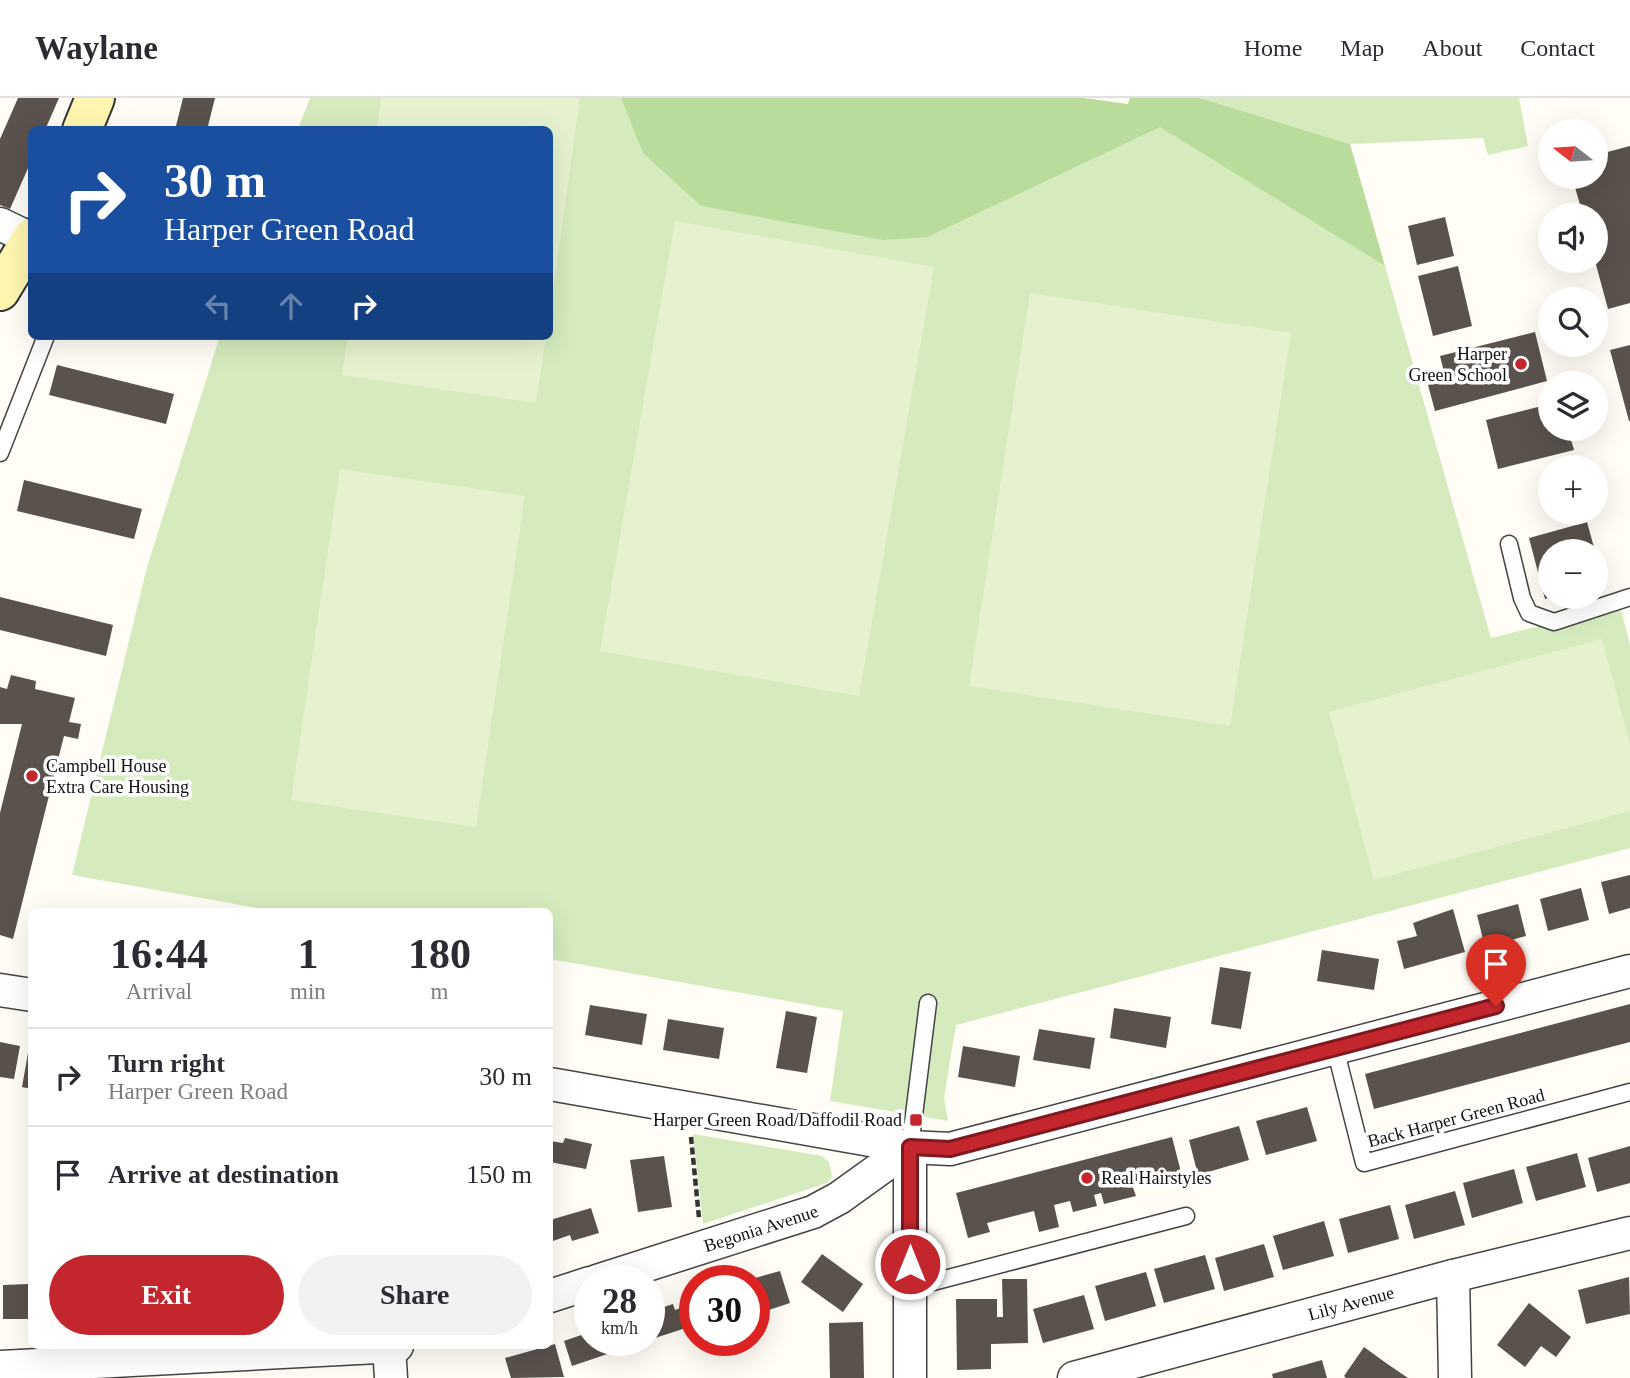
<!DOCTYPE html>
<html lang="en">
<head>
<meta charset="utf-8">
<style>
	body { margin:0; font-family:Georgia,serif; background:#f2f2f3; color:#2b2b33; height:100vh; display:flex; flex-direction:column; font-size:26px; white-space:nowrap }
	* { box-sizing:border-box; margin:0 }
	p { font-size:23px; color:#7c7c81 }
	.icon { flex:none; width:38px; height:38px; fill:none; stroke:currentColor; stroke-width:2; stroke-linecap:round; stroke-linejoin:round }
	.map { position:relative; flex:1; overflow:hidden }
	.drawer { position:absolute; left:28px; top:810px; width:525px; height:441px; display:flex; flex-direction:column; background:#fff; border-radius:10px; box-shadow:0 7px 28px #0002 }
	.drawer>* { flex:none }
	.top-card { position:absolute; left:28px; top:28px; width:525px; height:214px; border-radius:10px; box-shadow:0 7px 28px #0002; background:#1a4fa0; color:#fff; overflow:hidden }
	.needle { width:46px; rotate:287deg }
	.fabs { position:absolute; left:1538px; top:21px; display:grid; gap:14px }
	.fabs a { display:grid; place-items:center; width:70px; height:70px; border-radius:50%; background:#fff; box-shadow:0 7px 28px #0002; font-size:35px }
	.speed { position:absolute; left:574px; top:1167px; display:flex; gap:14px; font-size:35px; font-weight:700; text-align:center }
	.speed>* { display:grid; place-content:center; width:91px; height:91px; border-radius:50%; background:#fff; box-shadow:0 7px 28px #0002; line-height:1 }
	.speed small { font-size:18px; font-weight:400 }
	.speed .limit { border:10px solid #d22; background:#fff; color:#111 }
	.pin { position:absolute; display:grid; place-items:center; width:60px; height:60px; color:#fff; margin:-72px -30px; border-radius:50% 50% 50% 0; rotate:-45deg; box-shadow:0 0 7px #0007 }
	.pin .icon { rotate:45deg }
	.me { position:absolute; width:77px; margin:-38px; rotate:0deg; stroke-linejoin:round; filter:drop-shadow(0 0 5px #0008) }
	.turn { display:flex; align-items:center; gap:24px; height:147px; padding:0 21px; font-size:32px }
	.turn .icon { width:91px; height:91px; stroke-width:2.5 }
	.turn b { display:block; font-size:49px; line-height:60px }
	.lanes { display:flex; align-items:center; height:66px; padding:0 21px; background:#0003; justify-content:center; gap:35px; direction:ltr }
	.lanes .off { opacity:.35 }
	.eta { display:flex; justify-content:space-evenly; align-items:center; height:119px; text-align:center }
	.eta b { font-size:42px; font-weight:700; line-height:49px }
	.primary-button { display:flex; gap:14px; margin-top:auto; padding:14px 21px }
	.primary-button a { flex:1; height:80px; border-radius:42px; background:#c4262e; color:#fff; font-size:28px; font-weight:700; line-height:80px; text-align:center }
	.primary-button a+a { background:#f2f2f3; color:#2b2b33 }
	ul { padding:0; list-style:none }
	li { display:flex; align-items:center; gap:21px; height:98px; padding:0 21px; border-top:2px solid #e1e1e2 }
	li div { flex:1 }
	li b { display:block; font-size:26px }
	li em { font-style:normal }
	header { display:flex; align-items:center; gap:42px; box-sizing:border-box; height:98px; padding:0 35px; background:#fff; border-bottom:2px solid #e1e1e2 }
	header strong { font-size:33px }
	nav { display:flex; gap:38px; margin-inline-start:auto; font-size:24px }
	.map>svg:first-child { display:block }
</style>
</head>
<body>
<header>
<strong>Waylane</strong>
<nav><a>Home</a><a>Map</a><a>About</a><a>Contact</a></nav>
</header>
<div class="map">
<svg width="1630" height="1280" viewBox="0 0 1630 1280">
	<rect width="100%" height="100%" fill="#fffdf5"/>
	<!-- green -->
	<path fill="#d5ebbd" d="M310,0h311l307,139 232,-111 225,140 106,372 129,-32 10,39v203l-674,177 -12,73 4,23 -118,-20 13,-90 -293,-52v-47h-270l-208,-37 75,-308 73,-231h330v-206l-252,-1z
		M1200,0h319l9,48 -40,9 -5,-17 -133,6z
		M693,1036l129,22 7,6 3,15 -5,6 -124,41z"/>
	<!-- forest -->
	<path fill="#b9dc9c" d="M621,0h463l44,6 2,-6h70l150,46 35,122 -225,-139 -232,110 -45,3 -182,-34 -58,-53z"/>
	<!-- pitch -->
	<path fill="#e6f2cf" d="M381,0h199l-30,213v-181l-173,-1z
		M675,123l259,46 -75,429 -259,-45z
		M1030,195l261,40 -61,393 -261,-40z
		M348,238h198l-10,67 -194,-28z
		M340,371l185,27 -49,331 -185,-27z
		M1602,541l28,105v67l-256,69 -45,-168z"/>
	<!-- building -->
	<path fill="#5a524d" d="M18,0h41l-14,32h-13v29l-22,50 -10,-4v-66z
		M183,0h32l-8,32h-32z
		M1630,48v157l-22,6 -13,-48 1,-46h-13l-11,-38h24v-22z
		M1445,119l9,39 -37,9 -9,-39z
		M1458,168l14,60 -39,10 -15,-60z
		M1535,234l12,49 -112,30 -7,-26 18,-5 -6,-24z
		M1630,247v76h-1l-19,-71z
		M57,267l117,29 -8,30 -117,-29z
		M1550,306v25h18l6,21 -76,19 -12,-49z
		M24,382l118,29 -8,30 -117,-28z
		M1587,424l8,29h-45v46l-5,2 -16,-61z
		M1597,460l6,25 -7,2v-26z
		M0,499l113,28 -7,31 -106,-26z
		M11,577l25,6 -1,8 40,9 -6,24 12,2 -3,15 -14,-3 -51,203 -13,-4v-122l22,-89h-22v-37l7,2z
		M1630,777v33l-21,6 -8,-32z
		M1581,790l8,32 -41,11 -8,-32z
		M1518,806l8,32 -41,11 -8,-32z
		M1453,811l12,43 -61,17 -7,-28 20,-5 -4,-13z
		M1322,852l57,9 -5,31 -57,-9z
		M1220,869l31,5 -10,57 -30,-5z
		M1630,906v38l-256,67 -9,-35z
		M590,907l57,9 -5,31 -57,-10z
		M1114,910l57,9 -5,31 -56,-10z
		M786,913l31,6 -10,56 -31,-5z
		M668,921l56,9 -5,31 -56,-9z
		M1039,931l56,9 -5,31 -57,-9z
		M0,944l20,4 -6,33 -14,-2z
		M963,948l57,10 -5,31 -57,-10z
		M28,955l4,1v35l-10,-2z
		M1307,1009l10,34 -51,14 -10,-34z
		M1239,1028l10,34 -51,15 -9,-35z
		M1172,1039l9,35 -49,13 4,11 -32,8 -3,-11 -7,2 3,11 -24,6 -3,-11 -16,4 5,22 -20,5 -5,-21 -47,12 3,9 -22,6 -12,-45z
		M565,1040l27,6 -6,25 -36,-7v-21l13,2z
		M1630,1048v37l-33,9 -9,-34z
		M1577,1055l9,34 -50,14 -10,-34z
		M664,1058l8,51 -34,5 -8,-52z
		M1514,1071l9,34 -51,15 -9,-35z
		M1455,1093l10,34 -51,14 -9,-34z
		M1390,1107l9,34 -51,14 -9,-34z
		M591,1110l8,25 -27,8 -2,-6 -20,7v-22z
		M1324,1123l10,35 -51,14 -10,-34z
		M1264,1146l10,33 -50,14 -9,-33z
		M822,1156l41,30 -20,28 -42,-30z
		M1205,1157l10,34 -51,14 -10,-34z
		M780,1173l10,32 -36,12v-34l-6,-1z
		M1146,1174l10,34 -51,15 -10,-35z
		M1629,1179l1,37 -44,10 -8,-34z
		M1002,1181h25l1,64 -37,1v25l-34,1 -1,-71h41v18h6z
		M28,1186h4v35h-29v-34z
		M1084,1197l10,34 -51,14 -10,-34z
		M695,1205v22l-40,13 -6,-26 24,-8 2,6z
		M1529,1205l42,34 -15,20 -15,-11 -16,21 -28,-22z
		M863,1224l1,56h-34l-1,-55z
		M590,1234v8l56,1 -74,25 -8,-25z
		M555,1246l9,33 -53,1 -6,-20z
		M1364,1249l22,16 22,15h-62l-2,-2z
		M1322,1262l5,18h-54l-1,-4z"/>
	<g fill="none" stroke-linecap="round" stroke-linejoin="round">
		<defs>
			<path id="lane" d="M0,355l46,-117
				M1509,446l13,54 7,15 25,9 76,-25
				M1335,950l29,115 266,-71
				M910,1049l18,-144
				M910,1190l276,-72"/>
			<g id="street">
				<path d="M0,126l31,15"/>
				<path d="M0,892l32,5"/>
				<path d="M550,986l360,63 40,2 680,-178"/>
				<path d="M910,1049v231"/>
				<path d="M1453,1178l2,102"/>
				<path id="s1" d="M597,1183l216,-69 26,-14 71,-51"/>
				<path d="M550,1198l40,-13"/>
				<path d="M389,1248l2,32"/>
				<path d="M0,1269l397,-21"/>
				<path id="s2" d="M1074,1280l379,-102 177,-43"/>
			</g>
			<path id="secondary" d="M82,32l13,-32
				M0,193l32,-53"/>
		</defs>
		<!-- lane casing -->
		<use href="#lane" stroke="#444" stroke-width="19"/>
		<!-- street casing -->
		<use href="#street" stroke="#444" stroke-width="35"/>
		<!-- secondary casing -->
		<use href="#secondary" stroke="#333" stroke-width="42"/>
		<!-- path -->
		<path stroke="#333" stroke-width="4.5" stroke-dasharray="7 3.5" stroke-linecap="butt" d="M691,1039l8,81"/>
		<!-- lane -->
		<use href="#lane" stroke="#fff" stroke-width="16"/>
		<!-- street -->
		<use href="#street" stroke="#fff" stroke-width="32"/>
		<!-- secondary -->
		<use href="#secondary" stroke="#fff6b0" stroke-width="38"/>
	</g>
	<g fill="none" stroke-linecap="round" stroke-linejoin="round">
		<defs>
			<path id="route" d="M910,1166v-117l40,2 546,-143"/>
		</defs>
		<!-- route casing -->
		<use href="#route" stroke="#7f191e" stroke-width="18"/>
		<!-- route -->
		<use href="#route" stroke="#c4262e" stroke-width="12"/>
	</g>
	<!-- markers -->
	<g fill="#c4262e" stroke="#fff" stroke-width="2.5">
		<circle cx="1521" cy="266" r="7"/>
		<circle cx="32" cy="678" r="7"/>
		<rect x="909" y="1015" width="14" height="14" rx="3.5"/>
		<circle cx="1087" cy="1080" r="7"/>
	</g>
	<g text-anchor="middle" stroke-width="7" stroke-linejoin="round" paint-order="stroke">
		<!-- poi labels -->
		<g font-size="18" fill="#111" stroke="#fff" text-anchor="end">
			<text x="1507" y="262">Harper<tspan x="1507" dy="21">Green School</tspan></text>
			<text x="46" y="674" text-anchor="start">Campbell House<tspan x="46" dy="21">Extra Care Housing</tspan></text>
			<text x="902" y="1028">Harper Green Road/Daffodil Road</text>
			<text x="1101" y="1086" text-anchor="start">Real Hairstyles</text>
		</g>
		<!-- street labels -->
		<g font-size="18" fill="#111" stroke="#fff">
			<text transform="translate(1456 1020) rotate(-15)" y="6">Back Harper Green Road</text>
			<text dy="6" stroke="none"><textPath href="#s1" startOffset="172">Begonia Avenue</textPath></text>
			<text dy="6" stroke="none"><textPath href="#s2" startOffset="287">Lily Avenue</textPath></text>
		</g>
	</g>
</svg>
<div class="fabs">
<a><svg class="needle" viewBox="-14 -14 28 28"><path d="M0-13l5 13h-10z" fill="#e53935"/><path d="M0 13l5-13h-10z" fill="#7c7c81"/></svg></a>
<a><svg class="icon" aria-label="sound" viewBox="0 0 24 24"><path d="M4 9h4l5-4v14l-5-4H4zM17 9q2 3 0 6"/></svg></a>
<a><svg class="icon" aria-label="search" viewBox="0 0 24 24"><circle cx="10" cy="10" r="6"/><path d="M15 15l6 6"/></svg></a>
<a><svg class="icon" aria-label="layers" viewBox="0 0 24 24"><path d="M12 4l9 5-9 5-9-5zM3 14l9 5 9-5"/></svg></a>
<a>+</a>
<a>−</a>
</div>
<div class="speed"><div>28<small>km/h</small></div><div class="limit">30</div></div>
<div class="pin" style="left:1496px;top:908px;background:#d93025"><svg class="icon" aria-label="arrive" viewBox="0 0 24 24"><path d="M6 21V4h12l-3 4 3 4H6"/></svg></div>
<svg class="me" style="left:910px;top:1166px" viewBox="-20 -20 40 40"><circle r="17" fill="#c4262e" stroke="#fff" stroke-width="3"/><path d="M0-11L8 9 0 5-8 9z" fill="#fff"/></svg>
<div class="top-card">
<div class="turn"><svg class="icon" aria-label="right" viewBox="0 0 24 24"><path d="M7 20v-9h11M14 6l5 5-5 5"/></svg><div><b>30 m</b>Harper Green Road</div></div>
<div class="lanes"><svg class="icon off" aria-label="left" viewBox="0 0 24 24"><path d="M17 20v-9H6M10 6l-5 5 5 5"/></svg><svg class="icon off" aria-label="ahead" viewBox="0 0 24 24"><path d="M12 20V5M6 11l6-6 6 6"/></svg><svg class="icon" aria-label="right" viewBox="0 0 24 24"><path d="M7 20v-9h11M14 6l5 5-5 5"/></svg></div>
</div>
<section class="drawer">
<div class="eta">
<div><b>16:44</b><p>Arrival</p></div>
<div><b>1</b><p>min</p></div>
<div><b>180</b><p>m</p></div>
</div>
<ul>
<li><svg class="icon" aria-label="right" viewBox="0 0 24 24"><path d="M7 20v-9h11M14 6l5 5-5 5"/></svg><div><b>Turn right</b><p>Harper Green Road</p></div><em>30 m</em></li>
<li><svg class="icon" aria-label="arrive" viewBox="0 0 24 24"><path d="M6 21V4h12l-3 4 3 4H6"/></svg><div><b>Arrive at destination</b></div><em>150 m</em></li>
</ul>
<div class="primary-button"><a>Exit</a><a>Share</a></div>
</section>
</div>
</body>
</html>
